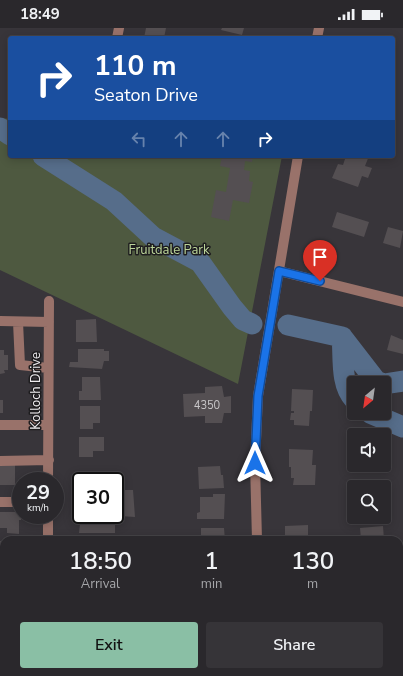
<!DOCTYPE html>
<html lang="en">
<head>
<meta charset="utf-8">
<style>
	body { margin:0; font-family:"Nunito Sans",sans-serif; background:#363438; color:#f1f3f6; height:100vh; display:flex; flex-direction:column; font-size:15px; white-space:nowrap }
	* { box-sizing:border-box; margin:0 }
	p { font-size:13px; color:#a5a6a9 }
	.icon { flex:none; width:22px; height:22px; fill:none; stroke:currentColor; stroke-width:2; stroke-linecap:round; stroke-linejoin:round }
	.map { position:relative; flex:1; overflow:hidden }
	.sheet { position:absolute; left:0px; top:508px; width:403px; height:140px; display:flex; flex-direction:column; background:#2a282c; border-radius:12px 12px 0 0; box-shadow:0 2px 10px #0003,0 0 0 1px #464448 }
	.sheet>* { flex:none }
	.hud { position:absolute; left:8px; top:8px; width:387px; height:122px; border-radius:4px; box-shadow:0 2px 10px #0003,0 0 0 1px #464448; background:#1a4fa0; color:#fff; overflow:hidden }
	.needle { width:26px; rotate:209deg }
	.fabs { position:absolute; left:347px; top:348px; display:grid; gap:8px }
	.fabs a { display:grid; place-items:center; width:44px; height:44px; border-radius:4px; background:#2a282c; box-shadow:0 2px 10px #0003,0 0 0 1px #464448; font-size:20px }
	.speed { position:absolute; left:12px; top:444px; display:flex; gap:8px; font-size:20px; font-weight:700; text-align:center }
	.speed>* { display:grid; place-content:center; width:52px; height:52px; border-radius:50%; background:#2a282c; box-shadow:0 2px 10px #0003,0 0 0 1px #464448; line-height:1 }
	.speed small { font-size:10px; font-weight:400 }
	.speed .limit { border:2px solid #111; border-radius:6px; background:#fff; color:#111 }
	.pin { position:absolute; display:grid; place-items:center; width:34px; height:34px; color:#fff; margin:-41px -17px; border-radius:50% 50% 50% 0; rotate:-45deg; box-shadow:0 0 4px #0007 }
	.pin .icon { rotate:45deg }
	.me { position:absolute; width:44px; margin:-22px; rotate:0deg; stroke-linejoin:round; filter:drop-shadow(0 0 3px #0008) }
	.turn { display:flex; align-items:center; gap:14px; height:84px; padding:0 20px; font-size:18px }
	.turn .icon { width:52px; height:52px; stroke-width:2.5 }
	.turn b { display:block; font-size:28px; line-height:34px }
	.lanes { display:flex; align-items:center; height:38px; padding:0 20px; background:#0003; justify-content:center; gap:20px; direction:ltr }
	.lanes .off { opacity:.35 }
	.eta { display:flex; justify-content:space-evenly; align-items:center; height:68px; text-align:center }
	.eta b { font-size:24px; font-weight:600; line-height:28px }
	.button { display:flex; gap:8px; margin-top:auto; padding:8px 20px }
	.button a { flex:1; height:46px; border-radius:4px; background:#8abfa5; color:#111; font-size:16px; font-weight:600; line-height:46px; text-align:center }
	.button a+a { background:#363438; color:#f1f3f6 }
	.status { display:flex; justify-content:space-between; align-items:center; height:28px; padding:0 20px; background:#2a282c; direction:ltr }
	.status svg { height:11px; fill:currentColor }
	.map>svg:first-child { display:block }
</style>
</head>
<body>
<div class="status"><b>18:49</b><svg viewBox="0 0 49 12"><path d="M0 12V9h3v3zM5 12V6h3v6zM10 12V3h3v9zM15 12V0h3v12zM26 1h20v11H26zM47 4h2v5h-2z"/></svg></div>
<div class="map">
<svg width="403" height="648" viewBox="0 0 403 648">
	<rect width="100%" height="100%" fill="#38353a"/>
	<!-- green -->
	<path fill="#4e5940" d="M0,90l10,1v37h272l-44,228 -238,-114z"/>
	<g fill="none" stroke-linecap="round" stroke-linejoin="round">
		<!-- river -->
		<path stroke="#566d8a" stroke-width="21" d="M0,100l10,7
			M43,128l71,45 39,36 47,25 32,45 11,13 9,4
			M288,297l54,12c2,19 -2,47 12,62
			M342,309l34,44 5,2
			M384,356l19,-3
			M370,385l33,14"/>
	</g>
	<!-- building -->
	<path fill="#544f52" d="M146,0h20l-2,10h-20z
		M222,0h22l-2,7 -21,-5z
		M222,128h31l-1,6 -7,-1 -1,9 6,1 -1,10 4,1 -4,21 -16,-3 -4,21 -18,-4 5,-27 10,2 4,-24 -10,-2z
		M346,128h23l-4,10 7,2 -4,10 -6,-2 -4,11 -26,-9 6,-14 5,1z
		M337,184l32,10 -5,15 -32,-10z
		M388,199l15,4 -3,17 -17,-5z
		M96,291l1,23h-21v-22z
		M391,307l12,5v14l-16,-4z
		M78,321h26v2h5v10h-5l-2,8 -33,-2 1,-5h8z
		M0,322h4v5h4v15h-4l1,3 -5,1z
		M82,349h18l1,23h-22v-9h3z
		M222,358l2,11 7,-1v17h-7l-2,10h-17v-7l-21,1 -1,-23 22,-1v-6z
		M292,361l21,1 -1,21h-2l-1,15 -15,-1v-5h-4l1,-7h3v-2h-3z
		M0,372h3v13h-3z
		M80,378h20v17h-7v6h-13z
		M79,409h25v14h-11v6h-14z
		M289,421l24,1 -1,15h4l-1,20h-22l1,-7h-3v-11h-2z
		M0,436h15v21h-15z
		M220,438l1,9h2l1,13 -25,1 -1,-22z
		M79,448h23l9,5h-30v10l-2,1z
		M118,462h15l2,27 -15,-1z
		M213,466h12l-1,25h-27v-6l3,-1v-15h13z
		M0,484h19v4h2v4h-2v14l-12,-1v-5h-7z
		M81,487h22v5h12v13h-36z
		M308,497v14l-23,1v-14z
		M383,498l1,14h-23l-1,-12z
		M201,500h23l1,12h-24z
		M84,509h21v3h-21z
		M0,513h4v27h-4z
		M1,546h3v25h-4z
		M0,576h4v27h-4z
		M0,607h4v27h-4z
		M0,639h4v5h10v4h-14z
		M80,644h23v4h-23z"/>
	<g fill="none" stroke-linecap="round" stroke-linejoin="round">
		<!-- minor -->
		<path stroke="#99726a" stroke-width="10" d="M117,10l2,-10
			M317,10l2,-10
			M279,243l124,31
			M0,293l49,1
			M18,294l2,43 28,3
			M0,397h47
			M0,433l49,-1
			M48,453l1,-180
			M0,474h21
			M48,487v25
			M257,512l-2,-77 3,-67 40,-240
			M399,542h4
			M49,644v4
			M260,644v4"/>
	</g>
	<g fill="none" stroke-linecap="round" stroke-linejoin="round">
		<defs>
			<path id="route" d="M255,435l3,-67 21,-125 41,10"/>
		</defs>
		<!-- route casing -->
		<use href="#route" stroke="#114b97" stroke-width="10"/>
		<!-- route -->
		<use href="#route" stroke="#1a73e8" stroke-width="7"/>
	</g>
	<g text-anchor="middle" stroke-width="3" stroke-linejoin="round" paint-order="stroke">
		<!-- number labels -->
		<g font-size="11" fill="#c8c6c8">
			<text x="207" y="381">4350</text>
		</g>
		<!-- park labels -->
		<g font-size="13" fill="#bbd499" stroke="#1e1d1f">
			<text x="169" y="226">Fruitdale Park</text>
		</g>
		<!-- street labels -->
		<g font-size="13" fill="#efedf0" stroke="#1e1d1f">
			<text transform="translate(35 363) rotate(-90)" y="5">Kolloch Drive</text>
		</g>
	</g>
</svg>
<div class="fabs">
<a><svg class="needle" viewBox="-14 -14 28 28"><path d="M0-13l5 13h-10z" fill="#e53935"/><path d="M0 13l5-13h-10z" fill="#a5a6a9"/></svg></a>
<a><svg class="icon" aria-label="sound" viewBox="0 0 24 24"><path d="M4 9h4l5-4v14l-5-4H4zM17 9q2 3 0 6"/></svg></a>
<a><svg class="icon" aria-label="search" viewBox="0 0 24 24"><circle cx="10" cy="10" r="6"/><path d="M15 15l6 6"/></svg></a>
</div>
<div class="speed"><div>29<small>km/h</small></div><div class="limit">30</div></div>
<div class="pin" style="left:320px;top:253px;background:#d93025"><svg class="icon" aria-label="arrive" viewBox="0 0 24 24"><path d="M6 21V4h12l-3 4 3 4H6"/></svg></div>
<svg class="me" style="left:255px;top:435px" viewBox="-20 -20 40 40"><path d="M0-17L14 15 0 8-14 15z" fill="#1a73e8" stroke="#fff" stroke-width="4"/></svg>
<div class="hud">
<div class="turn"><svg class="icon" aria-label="right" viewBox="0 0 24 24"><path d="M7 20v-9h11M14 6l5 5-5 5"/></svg><div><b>110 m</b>Seaton Drive</div></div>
<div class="lanes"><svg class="icon off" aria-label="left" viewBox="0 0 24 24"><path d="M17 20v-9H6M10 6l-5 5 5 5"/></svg><svg class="icon off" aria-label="ahead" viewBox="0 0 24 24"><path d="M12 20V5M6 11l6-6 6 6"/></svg><svg class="icon off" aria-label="ahead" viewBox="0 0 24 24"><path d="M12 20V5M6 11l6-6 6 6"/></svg><svg class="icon" aria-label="right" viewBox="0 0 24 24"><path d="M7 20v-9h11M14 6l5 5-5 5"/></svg></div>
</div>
<section class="sheet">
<div class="eta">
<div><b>18:50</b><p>Arrival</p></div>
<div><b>1</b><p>min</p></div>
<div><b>130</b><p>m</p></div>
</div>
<div class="button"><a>Exit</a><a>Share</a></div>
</section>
</div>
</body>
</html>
